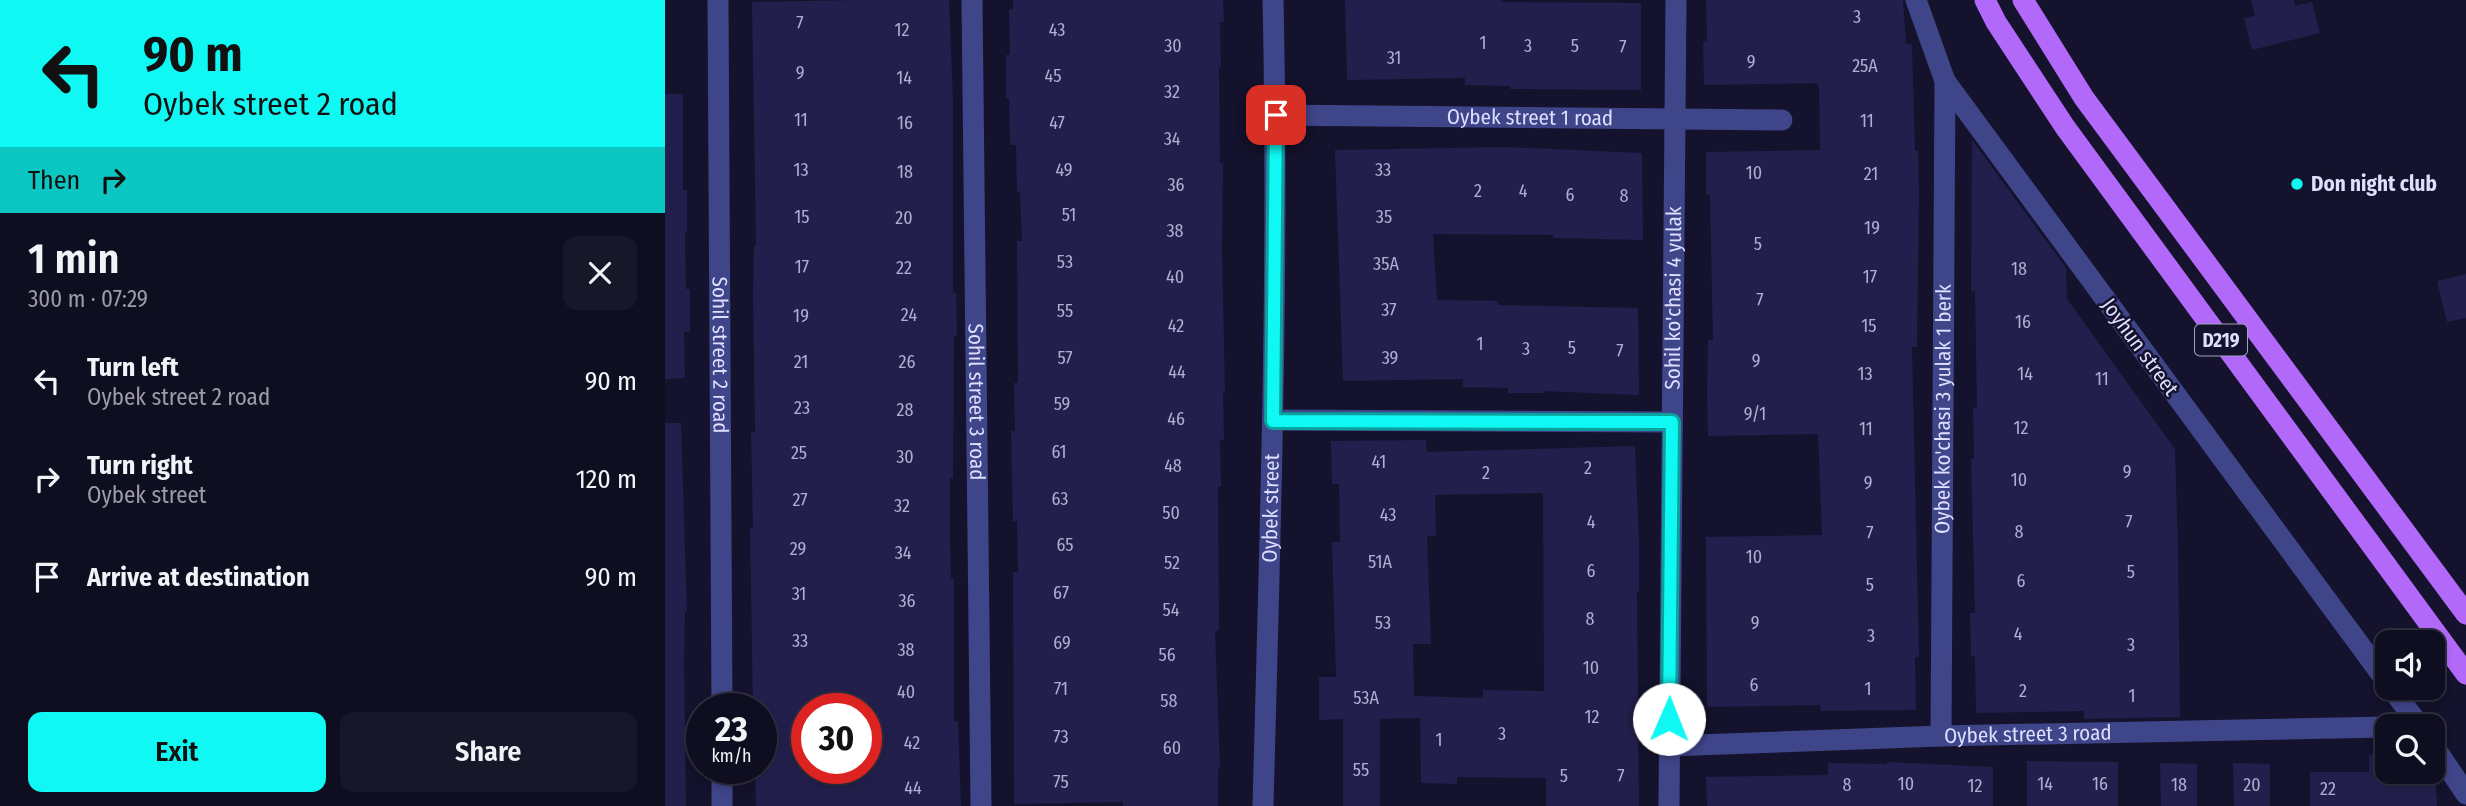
<!DOCTYPE html>
<html lang="en">
<head>
<meta charset="utf-8">
<style>
	body { margin:0; font-family:"Fira Sans Condensed",sans-serif; background:#18172a; color:#f1f3f6; height:100vh; display:flex; flex-direction:column; font-size:26px; white-space:nowrap }
	* { box-sizing:border-box; margin:0 }
	p { font-size:23px; color:#9b9ca5 }
	.icon { flex:none; width:38px; height:38px; fill:none; stroke:currentColor; stroke-width:2; stroke-linecap:round; stroke-linejoin:round }
	.map { position:relative; flex:1; overflow:hidden }
	.drawer { display:flex; flex-direction:column; background:#0f0e21; width:665px }
	.drawer>* { flex:none }
	.hud { background:#10f8f3; color:#111; overflow:hidden }
	.controls { position:absolute; left:1710px; top:630px; display:grid; gap:14px }
	.controls a { display:grid; place-items:center; width:70px; height:70px; border-radius:14px; background:#0f0e21; box-shadow:0 4px 10px #0003,0 0 0 2px #2f2e3f; font-size:35px }
	.speed { position:absolute; left:21px; top:693px; display:flex; gap:14px; font-size:35px; font-weight:700; text-align:center }
	.speed>* { display:grid; place-content:center; width:91px; height:91px; border-radius:50%; background:#0f0e21; box-shadow:0 4px 10px #0003,0 0 0 2px #2f2e3f; line-height:1 }
	.speed small { font-size:18px; font-weight:400 }
	.speed .limit { border:10px solid #d22; background:#fff; color:#111 }
	.pin { position:absolute; display:grid; place-items:center; width:60px; height:60px; color:#fff; margin:-30px; border-radius:14px; box-shadow:0 4px 10px #0006 }
	.me { position:absolute; width:77px; margin:-38px; rotate:1deg; stroke-linejoin:round; filter:drop-shadow(0 0 5px #0008) }
	.turn { display:flex; align-items:center; gap:24px; height:147px; padding:0 28px; font-size:32px }
	.turn .icon { width:91px; height:91px; stroke-width:2.5 }
	.turn b { display:block; font-size:49px; line-height:60px }
	.then { display:flex; align-items:center; height:66px; padding:0 28px; background:#0003; gap:14px; font-size:26px }
	.round { display:grid; place-items:center; flex:none; width:74px; height:74px; border-radius:14px; background:#18172a }
	.summary { display:flex; align-items:center; justify-content:space-between; height:119px; padding:0 28px }
	h1 { font-size:42px; font-weight:600; line-height:52px }
	.cta { display:flex; gap:14px; margin-top:auto; padding:14px 28px }
	.cta a { flex:1; height:80px; border-radius:14px; background:#10f8f3; color:#111; font-size:28px; font-weight:600; line-height:80px; text-align:center }
	.cta a+a { background:#18172a; color:#f1f3f6 }
	ul { padding:0; list-style:none }
	li { display:flex; align-items:center; gap:21px; height:98px; padding:0 28px }
	li div { flex:1 }
	li b { display:block; font-size:26px }
	li em { font-style:normal }
	main { display:flex; flex:1; min-height:0 }
	.map>svg:first-child { display:block }
</style>
</head>
<body>
<main>
<section class="drawer">
<div class="hud">
<div class="turn"><svg class="icon" aria-label="left" viewBox="0 0 24 24"><path d="M17 20v-9H6M10 6l-5 5 5 5"/></svg><div><b>90 m</b>Oybek street 2 road</div></div>
<div class="then">Then<svg class="icon" aria-label="right" viewBox="0 0 24 24"><path d="M7 20v-9h11M14 6l5 5-5 5"/></svg></div>
</div>
<div class="summary"><div><h1>1 min</h1><p>300 m · 07:29</p></div><a class="round"><svg class="icon" aria-label="close" viewBox="0 0 24 24"><path d="M6 6l12 12M18 6L6 18"/></svg></a></div>
<ul>
<li><svg class="icon" aria-label="left" viewBox="0 0 24 24"><path d="M17 20v-9H6M10 6l-5 5 5 5"/></svg><div><b>Turn left</b><p>Oybek street 2 road</p></div><em>90 m</em></li>
<li><svg class="icon" aria-label="right" viewBox="0 0 24 24"><path d="M7 20v-9h11M14 6l5 5-5 5"/></svg><div><b>Turn right</b><p>Oybek street</p></div><em>120 m</em></li>
<li><svg class="icon" aria-label="arrive" viewBox="0 0 24 24"><path d="M6 21V4h12l-3 4 3 4H6"/></svg><div><b>Arrive at destination</b></div><em>90 m</em></li>
</ul>
<div class="cta"><a>Exit</a><a>Share</a></div>
</section>
<div class="map">
<svg width="1801" height="806" viewBox="0 0 1801 806">
	<rect width="100%" height="100%" fill="#14122c"/>
	<!-- building -->
	<path fill="#231f4c" fill-rule="evenodd" d="M194,0h90l4,101v192h3l1,42 -3,1 -1,142h-3v66l1,35h3v142h4l3,85h-205l-1,-38h6v-59h-8l-3,-181h3l-2,-95 4,-1 -2,-137 1,-49h2l-4,-244zM142,709h59v59h-59z
		M348,0h210l1,22h-4l1,45h-2l1,96h3l-1,88 3,142h-2l1,47h-4l1,47h-3l1,143 -4,1 5,138h-2v37h-95v-4l-109,2 -1,-232h5l-1,-51h-4l-2,-90h4l-1,-48h4l-1,-142h5l-2,-49h-3l-1,-47h-6l-1,-47h-3v-43h4l-1,-45 4,-1z
		M680,0h156v2l140,1v87l-131,-1v-3l-45,-1v-7l-118,2z
		M1041,0h197l3,44h6l3,107h3l1,43 -2,153h-5l7,310h-4l1,53 -95,1 -1,-6 -113,2 -1,-170 116,-2 -4,-101 -110,2 -1,-43 1,-53h5l-3,-145h-4v-43l114,-2 -1,-62 -2,-5 -113,2 -1,-43 4,-1z
		M1586,0h43l1,6 17,-4 8,31 -68,17 -8,-32 11,-2z
		M0,94h18v96h4v43h-2l1,56h4v43h-6l1,46 -20,1z
		M1307,140l94,128 1,31 108,150 3,101 2,167 -96,2v-8l-108,2 -1,-57 -4,1 -1,-44h5l-4,-154h3l-1,-51 4,-1 -2,-116h-4z
		M840,147l137,6 1,87 -90,-2v-3l-120,-1 4,66 61,1v4l140,3 1,87 -95,-4v2h-36v-5l-45,-1v-8l-120,2 -8,-231z
		M1801,274v44l-19,4 -10,-41z
		M0,423h16l6,189h-2l-1,49 2,145h-21z
		M761,440l1,12 208,-6 4,97v48h-2l2,215h-93v-28l-89,-1v7l-36,-1 -1,-65 -40,1v87h-37v-87l-24,1v-43h17l-4,-135h8l-1,-58h-7l-1,-43zM878,493l1,198 -61,-1v8l-69,-2 -1,-52h18l-4,-108h9l-1,-41z
		M1722,754v18h48l2,34h-127v-34h59v-17z
		M1362,761l91,1v44h-91z
		M1222,762l106,5v39h-286l-1,-29 122,-2v-12l59,1z
		M1495,763l37,1v42h-36z
		M1568,763l37,1v42h-36z"/>
	<g fill="none" stroke-linecap="round" stroke-linejoin="round">
		<!-- minor -->
		<g stroke="#3f4589" stroke-width="21">
			<path id="s1" d="M53,0l4,709"/>
			<path id="s2" d="M307,0l9,806"/>
			<path d="M1251,0l29,81 442,601"/>
			<path id="s3" d="M611,115l506,5"/>
			<path d="M608,420l399,2"/>
			<path d="M1726,688l29,38"/>
			<path id="s4" d="M1276,736l4,-655"/>
			<path d="M1768,745l33,49"/>
			<path id="s5" d="M1004,746l272,-10 446,-9"/>
			<path d="M57,768v38"/>
			<path id="s6" d="M598,806c7,-269 16,-537 10,-806"/>
			<path id="s7" d="M1004,806l7,-806"/>
		</g>
		<!-- major -->
		<path stroke="#b269fa" stroke-width="21" d="M1320,0l11,22 69,105 401,547
			M1358,0l61,98 382,516"/>
	</g>
	<g fill="none" stroke-linecap="round" stroke-linejoin="round">
		<defs>
			<path id="route" d="M611,115l-3,306 399,1 -3,297"/>
		</defs>
		<!-- route casing -->
		<use href="#route" stroke="#0aa19e" stroke-width="18"/>
		<!-- route -->
		<use href="#route" stroke="#10f8f3" stroke-width="12"/>
	</g>
	<!-- markers -->
	<circle fill="#10f8f3" stroke="#14122c" stroke-width="2.5" cx="1632" cy="184" r="7"/>
	<g text-anchor="middle" stroke-width="5" stroke-linejoin="round" paint-order="stroke">
		<!-- number labels -->
		<g font-size="18" fill="#afaed2">
			<text x="1192" y="23">3</text>
			<text x="135" y="29">7</text>
			<text x="237" y="36">12</text>
			<text x="392" y="36">43</text>
			<text x="818" y="49">1</text>
			<text x="508" y="52">30</text>
			<text x="863" y="52">3</text>
			<text x="910" y="52">5</text>
			<text x="958" y="53">7</text>
			<text x="729" y="64">31</text>
			<text x="1086" y="68">9</text>
			<text x="1200" y="72">25A</text>
			<text x="135" y="79">9</text>
			<text x="388" y="82">45</text>
			<text x="239" y="84">14</text>
			<text x="507" y="98">32</text>
			<text x="136" y="126">11</text>
			<text x="1202" y="127">11</text>
			<text x="240" y="129">16</text>
			<text x="392" y="129">47</text>
			<text x="507" y="145">34</text>
			<text x="136" y="176">13</text>
			<text x="399" y="176">49</text>
			<text x="718" y="176">33</text>
			<text x="240" y="178">18</text>
			<text x="1089" y="179">10</text>
			<text x="1206" y="180">21</text>
			<text x="511" y="191">36</text>
			<text x="813" y="197">2</text>
			<text x="858" y="197">4</text>
			<text x="905" y="201">6</text>
			<text x="959" y="202">8</text>
			<text x="404" y="221">51</text>
			<text x="137" y="223">15</text>
			<text x="719" y="223">35</text>
			<text x="239" y="224">20</text>
			<text x="1207" y="234">19</text>
			<text x="510" y="237">38</text>
			<text x="1093" y="250">5</text>
			<text x="400" y="268">53</text>
			<text x="721" y="270">35A</text>
			<text x="137" y="273">17</text>
			<text x="239" y="274">22</text>
			<text x="1354" y="275">18</text>
			<text x="510" y="283">40</text>
			<text x="1205" y="283">17</text>
			<text x="1095" y="306">7</text>
			<text x="724" y="316">37</text>
			<text x="400" y="317">55</text>
			<text x="244" y="321">24</text>
			<text x="136" y="322">19</text>
			<text x="1358" y="328">16</text>
			<text x="511" y="332">42</text>
			<text x="1204" y="332">15</text>
			<text x="815" y="350">1</text>
			<text x="907" y="354">5</text>
			<text x="861" y="355">3</text>
			<text x="955" y="357">7</text>
			<text x="400" y="364">57</text>
			<text x="725" y="364">39</text>
			<text x="1091" y="367">9</text>
			<text x="136" y="368">21</text>
			<text x="242" y="368">26</text>
			<text x="512" y="378">44</text>
			<text x="1200" y="380">13</text>
			<text x="1360" y="380">14</text>
			<text x="1437" y="385">11</text>
			<text x="397" y="410">59</text>
			<text x="137" y="414">23</text>
			<text x="240" y="416">28</text>
			<text x="1090" y="420">9/1</text>
			<text x="511" y="425">46</text>
			<text x="1356" y="434">12</text>
			<text x="1201" y="435">11</text>
			<text x="394" y="458">61</text>
			<text x="134" y="459">25</text>
			<text x="240" y="463">30</text>
			<text x="714" y="468">41</text>
			<text x="508" y="472">48</text>
			<text x="923" y="474">2</text>
			<text x="1462" y="478">9</text>
			<text x="821" y="479">2</text>
			<text x="1354" y="486">10</text>
			<text x="1203" y="489">9</text>
			<text x="395" y="505">63</text>
			<text x="135" y="506">27</text>
			<text x="237" y="512">32</text>
			<text x="506" y="519">50</text>
			<text x="723" y="521">43</text>
			<text x="926" y="528">4</text>
			<text x="1464" y="528">7</text>
			<text x="1354" y="538">8</text>
			<text x="1205" y="539">7</text>
			<text x="400" y="551">65</text>
			<text x="133" y="555">29</text>
			<text x="238" y="559">34</text>
			<text x="1089" y="563">10</text>
			<text x="715" y="568">51A</text>
			<text x="507" y="569">52</text>
			<text x="926" y="577">6</text>
			<text x="1466" y="578">5</text>
			<text x="1356" y="587">6</text>
			<text x="1205" y="591">5</text>
			<text x="396" y="599">67</text>
			<text x="134" y="600">31</text>
			<text x="242" y="607">36</text>
			<text x="506" y="616">54</text>
			<text x="925" y="625">8</text>
			<text x="718" y="629">53</text>
			<text x="1090" y="629">9</text>
			<text x="1353" y="640">4</text>
			<text x="1206" y="642">3</text>
			<text x="135" y="647">33</text>
			<text x="397" y="649">69</text>
			<text x="1466" y="651">3</text>
			<text x="241" y="656">38</text>
			<text x="502" y="661">56</text>
			<text x="926" y="674">10</text>
			<text x="1089" y="691">6</text>
			<text x="396" y="695">71</text>
			<text x="1203" y="695">1</text>
			<text x="1358" y="697">2</text>
			<text x="241" y="698">40</text>
			<text x="1467" y="702">1</text>
			<text x="701" y="704">53A</text>
			<text x="504" y="707">58</text>
			<text x="927" y="723">12</text>
			<text x="837" y="740">3</text>
			<text x="396" y="743">73</text>
			<text x="774" y="746">1</text>
			<text x="247" y="749">42</text>
			<text x="507" y="754">60</text>
			<text x="696" y="776">55</text>
			<text x="899" y="782">5</text>
			<text x="956" y="782">7</text>
			<text x="396" y="788">75</text>
			<text x="1241" y="790">10</text>
			<text x="1380" y="790">14</text>
			<text x="1435" y="790">16</text>
			<text x="1182" y="791">8</text>
			<text x="1514" y="791">18</text>
			<text x="1587" y="791">20</text>
			<text x="1310" y="792">12</text>
			<text x="248" y="794">44</text>
			<text x="1663" y="795">22</text>
		</g>
		<!-- shield labels -->
		<rect fill="#14122c" stroke="#a1a1bf" stroke-width="2" x="1530" y="324.5" width="52" height="31" rx="5"/>
		<g font-size="19" font-weight="bold" fill="#dedefe">
			<text x="1556" y="347">D219</text>
		</g>
		<!-- street labels -->
		<g font-size="21" fill="#dedefe" stroke="#14122c">
			<text dy="7" stroke="none"><textPath href="#s3" startOffset="254">Oybek street 1 road</textPath></text>
			<text dy="7" stroke="none"><textPath href="#s7" startOffset="508">Sohil ko'chasi 4 yulak</textPath></text>
			<text transform="translate(1475 347) rotate(54)" y="7">Joyhun street</text>
			<text dy="7" stroke="none"><textPath href="#s1" startOffset="355">Sohil street 2 road</textPath></text>
			<text dy="7" stroke="none"><textPath href="#s2" startOffset="402">Sohil street 3 road</textPath></text>
			<text dy="7" stroke="none"><textPath href="#s4" startOffset="327">Oybek ko'chasi 3 yulak 1 berk</textPath></text>
			<text dy="7" stroke="none"><textPath href="#s6" startOffset="298">Oybek street</textPath></text>
			<text dy="7" stroke="none"><textPath href="#s5" startOffset="359">Oybek street 3 road</textPath></text>
		</g>
		<!-- poi labels -->
		<g font-size="21" font-weight="bold" fill="#dedefe" stroke="#14122c" text-anchor="start">
			<text x="1646" y="191">Don night club</text>
		</g>
	</g>
</svg>
<div class="controls">
<a><svg class="icon" aria-label="sound" viewBox="0 0 24 24"><path d="M4 9h4l5-4v14l-5-4H4zM17 9q2 3 0 6"/></svg></a>
<a><svg class="icon" aria-label="search" viewBox="0 0 24 24"><circle cx="10" cy="10" r="6"/><path d="M15 15l6 6"/></svg></a>
</div>
<div class="speed"><div>23<small>km/h</small></div><div class="limit">30</div></div>
<div class="pin" style="left:611px;top:115px;background:#d93025"><svg class="icon" aria-label="arrive" viewBox="0 0 24 24"><path d="M6 21V4h12l-3 4 3 4H6"/></svg></div>
<svg class="me" style="left:1004px;top:719px" viewBox="-20 -20 40 40"><circle r="19" fill="#fff"/><path d="M0-13L10 11 0 6-10 11z" fill="#10f8f3"/></svg>
</div>
</main>
</body>
</html>
